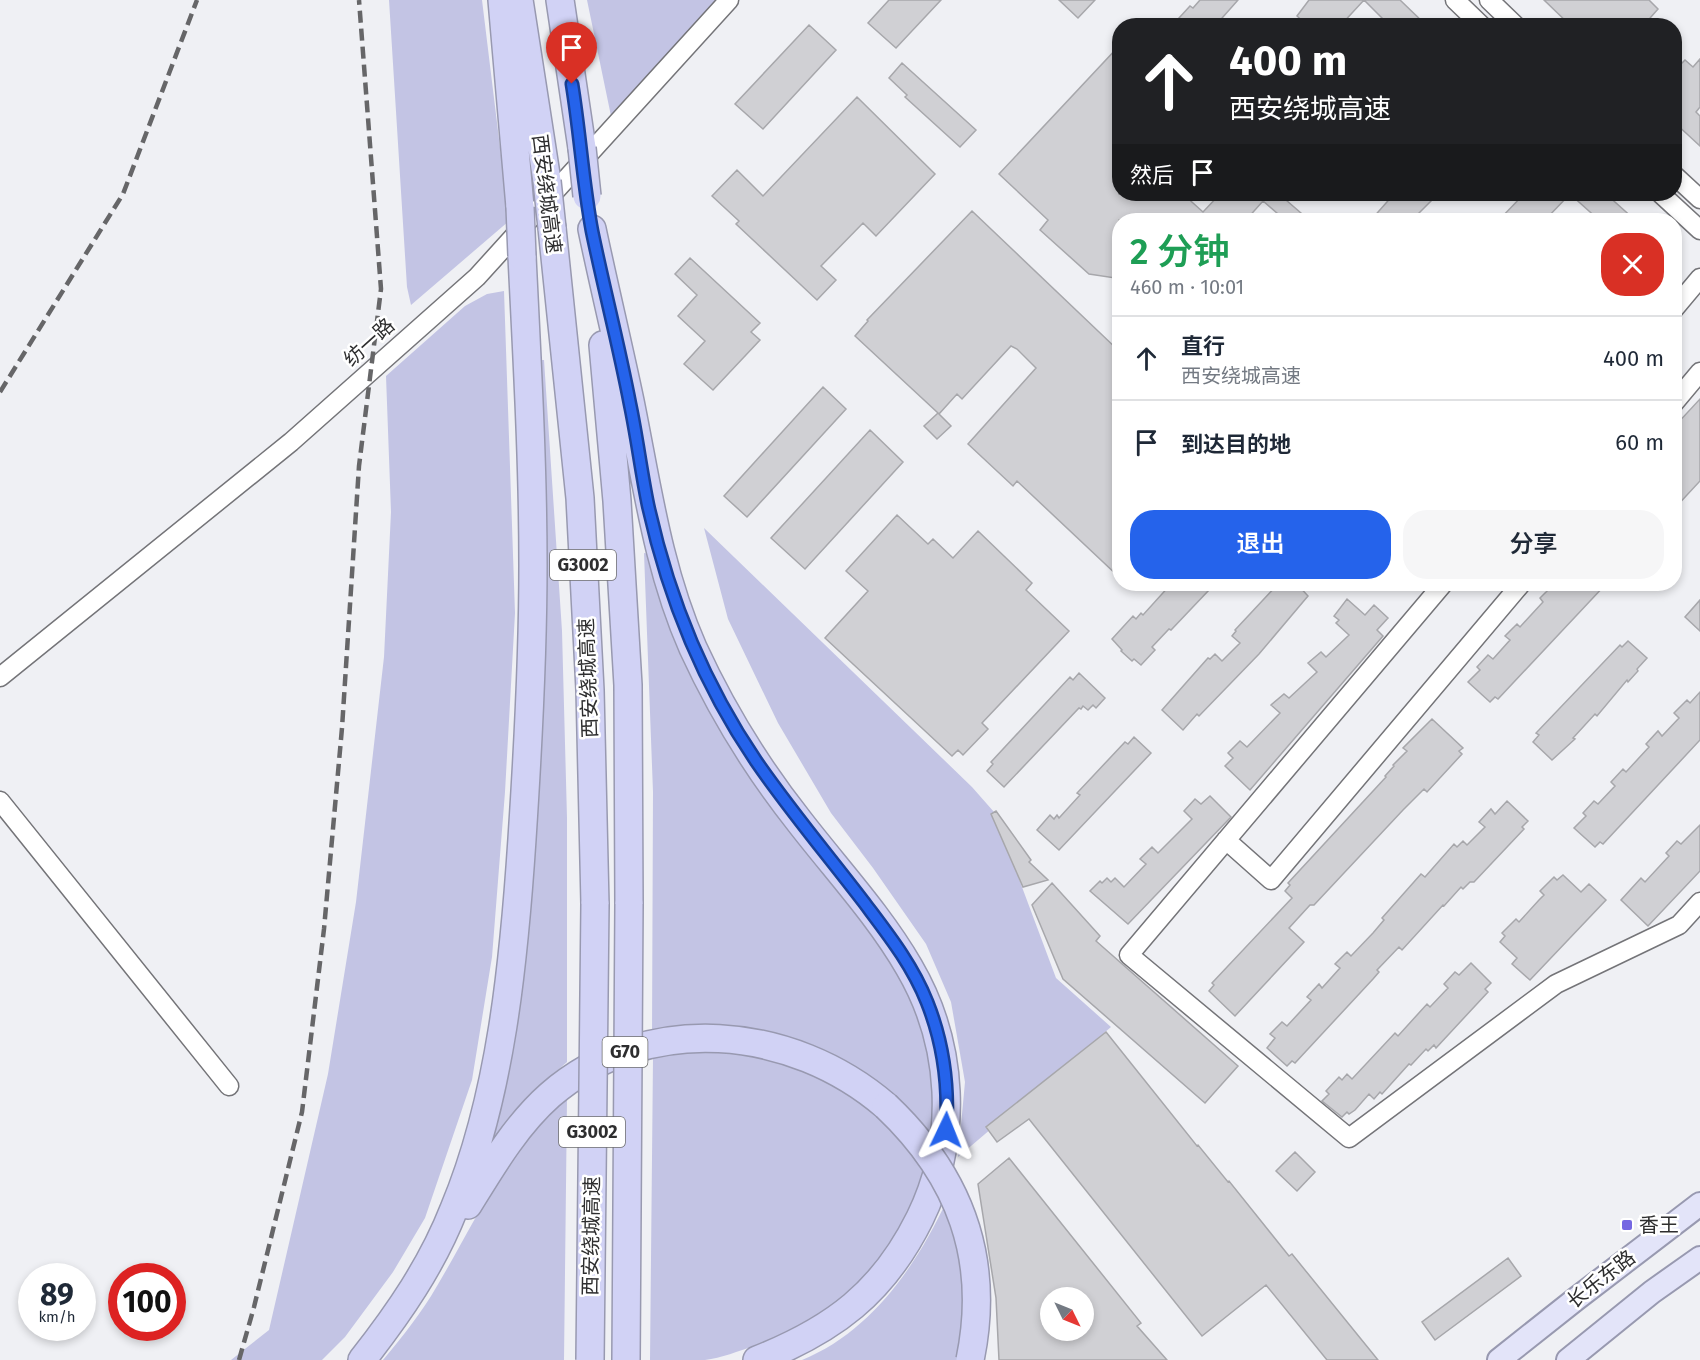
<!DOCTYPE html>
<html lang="zh">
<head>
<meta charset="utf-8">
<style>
	body { margin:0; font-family:"Fira Sans","Noto Sans SC",sans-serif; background:#f6f6f7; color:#1f2937; height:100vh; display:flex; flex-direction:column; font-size:22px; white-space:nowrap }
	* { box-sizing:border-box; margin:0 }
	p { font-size:20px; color:#747a83 }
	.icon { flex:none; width:33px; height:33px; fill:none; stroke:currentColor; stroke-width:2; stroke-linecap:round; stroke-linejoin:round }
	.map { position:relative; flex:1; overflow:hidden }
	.sheet { position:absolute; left:1112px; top:213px; width:570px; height:378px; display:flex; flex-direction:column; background:#fff; border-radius:24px; box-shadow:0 3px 9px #0003 }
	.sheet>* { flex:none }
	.banner { position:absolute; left:1112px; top:18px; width:570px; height:183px; border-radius:24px; box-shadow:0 3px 9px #0003; background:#202124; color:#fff; overflow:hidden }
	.needle { width:39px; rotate:133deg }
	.tools { position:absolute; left:1040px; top:1287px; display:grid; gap:12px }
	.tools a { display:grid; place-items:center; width:54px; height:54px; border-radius:50%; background:#fff; box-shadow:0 3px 9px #0003; font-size:30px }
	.speed { position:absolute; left:18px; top:1263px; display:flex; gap:12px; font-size:30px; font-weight:700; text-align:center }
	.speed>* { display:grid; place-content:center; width:78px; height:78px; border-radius:50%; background:#fff; box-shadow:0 3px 9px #0003; line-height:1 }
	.speed small { font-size:15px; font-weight:400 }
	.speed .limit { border:9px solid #d22; background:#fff; color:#111 }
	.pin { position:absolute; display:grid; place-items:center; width:51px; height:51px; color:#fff; margin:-62px -26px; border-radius:50% 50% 50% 0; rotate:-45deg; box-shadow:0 0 6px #0007 }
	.pin .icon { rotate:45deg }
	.me { position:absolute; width:66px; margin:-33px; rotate:2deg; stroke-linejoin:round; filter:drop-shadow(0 0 4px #0008) }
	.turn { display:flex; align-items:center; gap:21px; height:126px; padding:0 18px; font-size:27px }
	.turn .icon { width:78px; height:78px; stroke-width:2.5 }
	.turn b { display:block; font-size:42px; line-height:51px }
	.then { display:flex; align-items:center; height:57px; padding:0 18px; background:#0003; gap:12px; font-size:22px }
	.round { display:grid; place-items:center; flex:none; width:63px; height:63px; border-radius:24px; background:#f6f6f7 }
	.headline { display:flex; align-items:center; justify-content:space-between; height:102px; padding:0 18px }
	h1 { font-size:36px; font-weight:600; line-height:45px; color:#1e9e55 }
	.action { display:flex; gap:12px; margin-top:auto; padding:12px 18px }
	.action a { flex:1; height:69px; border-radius:24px; background:#2563eb; color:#fff; font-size:24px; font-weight:600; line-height:69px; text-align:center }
	.action a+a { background:#f6f6f7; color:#1f2937 }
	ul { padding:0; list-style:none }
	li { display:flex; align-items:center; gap:18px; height:84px; padding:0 18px; border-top:2px solid #e0e1e3 }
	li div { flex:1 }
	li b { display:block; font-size:22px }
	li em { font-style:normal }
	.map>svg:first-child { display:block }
</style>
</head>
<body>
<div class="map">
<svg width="1700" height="1360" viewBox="0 0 1700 1360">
	<rect width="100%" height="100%" fill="#eff0f4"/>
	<!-- green -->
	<path fill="#c3c4e4" d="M389,0h93l27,221 -98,84 -4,-18z
		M587,0h129l-105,116z
		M504,291l11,322 -10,179 -13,165 -20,123 -47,138 -32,54 -48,65 -23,23h-91l38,-30 59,-256 28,-172 28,-245 7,-145 -5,-136 79,-70 22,-12z
		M537,360h7l18,271 5,187v244l-41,36 -29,38 -4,-4z
		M704,528l268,259 22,25 62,166 55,49 -153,130 7,-75 -14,-80 -25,-58 -53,-76 -42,-55 -53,-90 -50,-104z
		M644,553l9,2 16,57c51,79 102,158 153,237 33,52 71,104 95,161 16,39 18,84 15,126l-19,-23 -23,-22 -34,-22 -34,-17 -40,-16 -39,-8 -91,8 1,-244z
		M698,1046l68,6 86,37 75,75c-31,89 -81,152 -173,182 -15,5 -33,12 -49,14 -18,0 -37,0 -55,0l3,-302z
		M567,1099l-3,261h-181c20,-24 39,-48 54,-74 38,-64 71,-140 130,-187z
		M947,1200l17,60 -3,100h-159c69,-28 115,-95 145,-160z"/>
	<!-- building -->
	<path fill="#d0d0d4" stroke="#a7a7ab" stroke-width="1.5" fill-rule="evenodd" d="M889,0h52l-45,48 -28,-25z
		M1059,0h36l-17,18z
		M1200,0h38l-23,26h-28l-8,-8 11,-12 3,2z
		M1309,0h91l27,26h-37l-26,-26 -24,26h-32l-11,-10z
		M1544,0h105l9,9 -15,17h-72z
		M809,25l27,25 -73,79 -28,-25z
		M1119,46v148h64l20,18 17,-18h72l-6,6 23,20h-24l-22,-19 -17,19h-127v46l-2,-2 -2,14 -26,-4 -49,-44 8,-10 -49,-46z
		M1700,59v48l-4,5 4,4v30l-26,-24v-51l11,-11 8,7z
		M902,63l74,67 -16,17 -55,-50 2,-2 -18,-17z
		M857,97l78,77 -59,62 -13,-13 -42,43 15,14 -19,20 -81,-76 3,-3 -27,-25 25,-26 26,26z
		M1394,194h44l-26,26h-41z
		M1524,194h46l-25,26h-46z
		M1570,194h36l29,26h-36z
		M972,211l147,140v226l-102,-96 -4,5 -45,-42 68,-76 -19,-19 -6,-3 -49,53 -5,-5 -18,20 12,12 -14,13 -13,-13 14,-13 -83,-77 13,-15 -1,-1z
		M690,258l70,65 -9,9 9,8 -47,50 -29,-26 21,-23 -27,-25 19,-21 -22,-21z
		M823,387l23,22 -99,108 -23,-21z
		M1700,399v82l-26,28v-82z
		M870,430l33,32 -98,107 -34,-31z
		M897,515l31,29 5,-5 20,19 25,-27 54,52 -6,7 43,41 -87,92 6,6 -25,26 -5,-5 -6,6 -127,-118 43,-47 -22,-20z
		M1171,584h31l7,6 -38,40 -2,-1 -17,18 3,3 -14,15 -7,-6 -2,2 -11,-10 1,-1 -10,-11 21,-23 3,3 5,-6 2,2z
		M1278,584h19l11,12 -49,58 -60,62 -2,-2 -14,16 -21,-20 46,-52 2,1 5,-5 7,7 18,-18 -8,-7 4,-5 -1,-1z
		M1539,584h67l-108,115 -3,-2 -5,5 -22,-20 12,-12 -3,-3 11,-12 5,4 17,-19 -5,-4 12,-12 3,3 23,-25 -3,-4 7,-7z
		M1347,599l18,16 9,-10 14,13 -11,12 6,6 -133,154 -25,-24 8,-8 -5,-5 12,-12 7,6 33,-34 -9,-8 13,-11 5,4 28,-26 -9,-9 13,-11 5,5 23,-22 -13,-12 3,-3 -5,-4z
		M1700,600v31l-15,-14z
		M1628,641l19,17 -10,11 1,2 -10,11 -1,-2 -30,36 -2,-2 -22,24 2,1 -23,21 -19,-18 6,-7 -3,-2 84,-88 2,2z
		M1079,673l26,25 -9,10 -3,-3 -5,5 -5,-4 -2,3 -2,-1 -75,79 -17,-16 6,-7 -2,-2 79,-85 3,3z
		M1700,692v48l-97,104 -3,-2 -5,5 -21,-19 12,-12 -3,-3 11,-12 4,3 17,-18 -4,-4 12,-13 3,3 23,-25 -3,-3 12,-13 4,5 17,-18 -5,-5 13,-13 3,3z
		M1432,719l31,29 -4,3 3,3 -35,38 -3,-3 -21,21 -89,95h-4l-21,23 15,14 -69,74 -26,-25 5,-6 -2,-2 80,-85 -7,-7 5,-6 -2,-2 98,-106 -1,-1 9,-10 -1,-1 14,-14 -4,-3z
		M1134,737l17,16 -92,97 -22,-20 13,-15 4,4 3,-4 2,3 21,-23 -3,-2 48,-51 3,2z
		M1210,796l21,21 -103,107 -38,-33 10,-10 2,2 5,-5 4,4 4,-4 9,9 22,-23 -6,-5 12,-12 6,6 34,-34 -8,-8 11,-12 6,5z
		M1507,801l21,20 -6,6 2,2 -50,53h-4l-7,7 -2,-2 -17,19 -1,-1 -41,45 -3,-3 -22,23 2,2 -6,7 -78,84 -3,-2 -5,5 -20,-18 8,-10 -5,-4 12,-12 5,4 24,-26 -4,-3 12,-13 3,4 18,-20 -5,-4 12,-12 4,4 22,-23 11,-13 -2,-2 39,-44 4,3 29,-33 3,3 6,-6 4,4 18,-18 -6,-5 12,-13 4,5z
		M996,811l35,49 -2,2 19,18 -25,7 -32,-73z
		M1700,825v46l-52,55 -27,-26 20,-22 4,4 24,-26 -3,-3 11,-12 4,3z
		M1563,875l18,17 8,-8 17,16 -76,80 -18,-16 5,-6 -17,-16 5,-6 -3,-3 14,-14 3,3 20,-22 5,-5 -4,-4 14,-14 3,3z
		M1052,883l48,53 -4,5 142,125 -33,37 -142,-124 -31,-74z
		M1471,963l20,20 -6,6 3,3 -52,56 -2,-3 -6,6 -2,-2 -15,16 -2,-1 -27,30 -2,-2 -6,7 -5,-5 -14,16 -6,4 -2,-2 -5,5 -20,-16 7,-7 -3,-3 13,-14 3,3 5,-6 5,5 43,-46 3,3 29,-32 3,3 18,-19 -4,-4 11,-12 4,3z
		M1106,1032l91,114 1,-1 30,37 1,-1 60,75 3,-2 86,106h-51l-61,-75 -64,51 -173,-217 -32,23 -11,-15z
		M1295,1152l20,20 -18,19 -21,-20z
		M1009,1158l132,165 -4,3 30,34h-168l-3,-62 -18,-114zM1050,1298h33v32h-33z
		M1508,1258l13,18 -86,64 -13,-18z"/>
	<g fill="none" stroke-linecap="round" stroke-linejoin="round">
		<defs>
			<path id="minor" d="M1455,0l27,26
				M1489,0l27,26
				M1674,175l26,24
				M1661,194l39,36
				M1674,309l26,-31
				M1674,403l26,-31
				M1443,584l-314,371 220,183 207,-154 123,-59 21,-23
				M0,677l291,-235 186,-165 252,-277
				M0,801l229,285
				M1226,840l45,40 250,-296"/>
			<path id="major" d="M1499,1360l77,-61 124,-95
				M1568,1360l84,-68 48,-34"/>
			<path id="highway" d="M502,0l18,207
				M519,0l28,181
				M560,0l22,148
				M552,228l28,270 10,192 5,214
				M592,229c12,57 26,115 38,172 17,84 28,168 63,247 28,61 64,120 106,173 37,48 80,94 110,146 45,77 50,171 11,251 -37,75 -87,112 -163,142
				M603,345l14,156 11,184 1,219
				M468,1205c24,-39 48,-80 82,-110 97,-84 242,-70 336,11
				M362,1360c37,-47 70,-95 92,-151 47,-112 60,-248 68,-370 6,-91 11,-182 11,-274 0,-103 -6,-206 -11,-309"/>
		</defs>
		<!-- minor casing -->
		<use href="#minor" stroke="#747478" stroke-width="21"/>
		<!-- major casing -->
		<use href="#major" stroke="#9899b0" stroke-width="26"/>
		<!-- highway casing -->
		<use href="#highway" stroke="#9899b0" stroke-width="30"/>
		<!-- minor -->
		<use href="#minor" stroke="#fff" stroke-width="18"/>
		<!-- major -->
		<use href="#major" stroke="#e3e4f9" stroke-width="22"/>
		<!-- highway -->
		<use href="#highway" stroke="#d1d2f5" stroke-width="27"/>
		<!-- rail -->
		<path stroke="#666668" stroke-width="4.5" stroke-dasharray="12 6" stroke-linecap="butt" d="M0,392l123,-198 74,-194
			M239,1360l15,-53 48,-195 22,-183 18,-201 17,-262 22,-177 -22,-289"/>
		<defs>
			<path id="highway-bridge" d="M582,148l5,48
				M547,181l5,47
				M520,207l2,49
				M886,1106c74,70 105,153 84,254
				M590,1360l5,-456
				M626,1360l3,-456"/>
		</defs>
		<!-- highway-bridge casing -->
		<use href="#highway-bridge" stroke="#9899b0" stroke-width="30" stroke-linecap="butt"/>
		<!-- highway-bridge -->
		<use href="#highway-bridge" stroke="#d1d2f5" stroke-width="27"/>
	</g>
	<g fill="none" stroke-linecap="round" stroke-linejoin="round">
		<defs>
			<path id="route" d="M572,84c8,49 11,99 20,147 12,58 27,115 38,173 7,33 11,67 18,101 20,91 55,178 108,256 33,48 71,93 107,140 24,32 49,63 64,101 16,40 22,85 19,128"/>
		</defs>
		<!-- route casing -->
		<use href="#route" stroke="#184099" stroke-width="15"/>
		<!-- route -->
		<use href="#route" stroke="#2563eb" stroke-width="10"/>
	</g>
	<!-- markers -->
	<rect fill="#7567e2" stroke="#fff" stroke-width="2" x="1621" y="1219" width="12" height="12" rx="3"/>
	<g text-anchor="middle" stroke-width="5" stroke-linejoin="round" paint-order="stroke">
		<!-- shield labels -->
		<g fill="#fff" stroke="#6d6d6d" stroke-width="1.5">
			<rect x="550" y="550" width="66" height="30" rx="4.5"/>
			<rect x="602.5" y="1037" width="45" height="30" rx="4.5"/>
			<rect x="559" y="1117" width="66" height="30" rx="4.5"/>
		</g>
		<g font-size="18" font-weight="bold" fill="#2e2e2f">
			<text x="583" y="571">G3002</text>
			<text x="625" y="1058">G70</text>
			<text x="592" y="1138">G3002</text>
		</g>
		<!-- street labels -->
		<g font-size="20" fill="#2e2e2f" stroke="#fff">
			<text transform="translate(547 194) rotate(83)" y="7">西安绕城高速</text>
			<text transform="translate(369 342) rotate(-42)" y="7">纺一路</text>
			<text transform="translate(588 678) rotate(-92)" y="7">西安绕城高速</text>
			<text transform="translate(591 1236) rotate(-89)" y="7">西安绕城高速</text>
			<text transform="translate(1601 1279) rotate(-38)" y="7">长乐东路</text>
		</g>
		<!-- poi labels -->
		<g font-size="20" fill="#2e2e2f" stroke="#fff" text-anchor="start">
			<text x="1639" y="1232">香王</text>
		</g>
	</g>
</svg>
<div class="tools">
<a><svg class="needle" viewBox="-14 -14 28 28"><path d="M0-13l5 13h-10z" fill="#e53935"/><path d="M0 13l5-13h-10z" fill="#747a83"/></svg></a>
</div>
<div class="speed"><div>89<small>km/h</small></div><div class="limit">100</div></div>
<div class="pin" style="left:572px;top:84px;background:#d93025"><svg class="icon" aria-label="arrive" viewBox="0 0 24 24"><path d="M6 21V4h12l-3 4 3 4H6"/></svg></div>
<svg class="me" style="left:946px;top:1130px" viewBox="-20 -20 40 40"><path d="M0-17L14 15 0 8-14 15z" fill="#2563eb" stroke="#fff" stroke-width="4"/></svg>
<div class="banner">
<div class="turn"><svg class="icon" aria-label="ahead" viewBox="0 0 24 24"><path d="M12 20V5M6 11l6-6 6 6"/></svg><div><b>400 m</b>西安绕城高速</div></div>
<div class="then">然后<svg class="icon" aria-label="arrive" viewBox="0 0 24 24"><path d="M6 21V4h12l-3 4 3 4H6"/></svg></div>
</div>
<section class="sheet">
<div class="headline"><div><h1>2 分钟</h1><p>460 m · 10:01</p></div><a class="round" style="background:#d93025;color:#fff"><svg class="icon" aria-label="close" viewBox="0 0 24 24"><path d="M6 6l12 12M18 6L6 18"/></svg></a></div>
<ul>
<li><svg class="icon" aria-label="ahead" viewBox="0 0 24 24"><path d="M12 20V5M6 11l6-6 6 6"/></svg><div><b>直行</b><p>西安绕城高速</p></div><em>400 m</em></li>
<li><svg class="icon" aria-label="arrive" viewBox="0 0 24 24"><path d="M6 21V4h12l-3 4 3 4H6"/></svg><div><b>到达目的地</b></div><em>60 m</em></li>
</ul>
<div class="action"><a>退出</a><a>分享</a></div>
</section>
</div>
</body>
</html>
